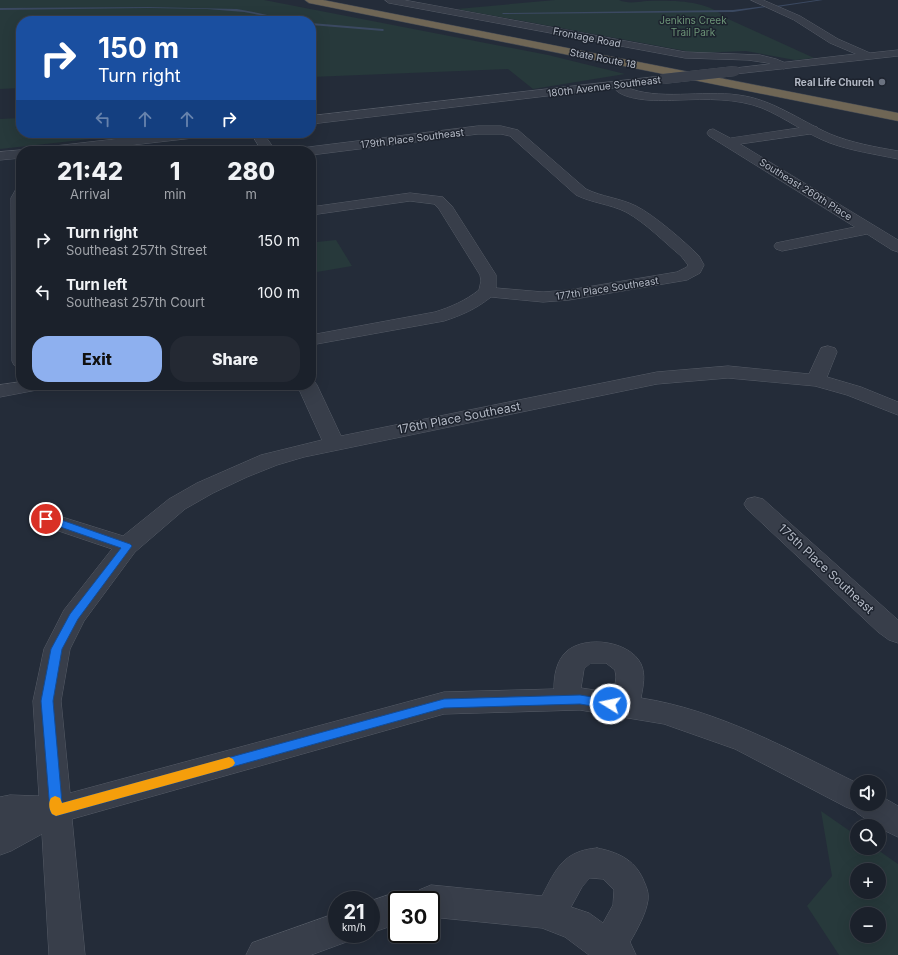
<!DOCTYPE html>
<html lang="en">
<head>
<meta charset="utf-8">
<style>
	body { margin:0; font-family:Inter,sans-serif; background:#242933; color:#f1f3f6; height:100vh; display:flex; flex-direction:column; font-size:15px; white-space:nowrap }
	* { box-sizing:border-box; margin:0 }
	p { font-size:13px; color:#a0a3a9 }
	.icon { flex:none; width:22px; height:22px; fill:none; stroke:currentColor; stroke-width:2; stroke-linecap:round; stroke-linejoin:round }
	.map { position:relative; flex:1; overflow:hidden }
	.panel { position:absolute; left:16px; top:146px; width:300px; height:244px; display:flex; flex-direction:column; background:#1b212b; border-radius:16px; box-shadow:0 4px 16px #0002,0 0 0 1px #393e47 }
	.panel>* { flex:none }
	.top-card { position:absolute; left:16px; top:16px; width:300px; height:122px; border-radius:16px; box-shadow:0 4px 16px #0002,0 0 0 1px #393e47; background:#1a4fa0; color:#fff; overflow:hidden }
	.tools { position:absolute; left:850px; top:775px; display:grid; gap:8px }
	.tools a { display:grid; place-items:center; width:36px; height:36px; border-radius:50%; background:#1b212b; box-shadow:0 4px 16px #0002,0 0 0 1px #393e47; font-size:20px }
	.speed { position:absolute; left:328px; top:891px; display:flex; gap:8px; font-size:20px; font-weight:700; text-align:center }
	.speed>* { display:grid; place-content:center; width:52px; height:52px; border-radius:50%; background:#1b212b; box-shadow:0 4px 16px #0002,0 0 0 1px #393e47; line-height:1 }
	.speed small { font-size:10px; font-weight:400 }
	.speed .limit { border:2px solid #111; border-radius:6px; background:#fff; color:#111 }
	.pin { position:absolute; display:grid; place-items:center; width:34px; height:34px; color:#fff; margin:-17px; border:2px solid #fff; border-radius:50%; box-shadow:0 1px 4px #0007 }
	.me { position:absolute; width:44px; margin:-22px; rotate:280deg; stroke-linejoin:round; filter:drop-shadow(0 0 3px #0008) }
	.turn { display:flex; align-items:center; gap:14px; height:84px; padding:0 16px; font-size:18px }
	.turn .icon { width:52px; height:52px; stroke-width:2.5 }
	.turn b { display:block; font-size:28px; line-height:34px }
	.lanes { display:flex; align-items:center; height:38px; padding:0 16px; background:#0003; justify-content:center; gap:20px; direction:ltr }
	.lanes .off { opacity:.35 }
	.eta { display:flex; justify-content:space-evenly; align-items:center; height:68px; text-align:center }
	.eta b { font-size:24px; font-weight:800; line-height:28px }
	.primary-button { display:flex; gap:8px; margin-top:auto; padding:8px 16px }
	.primary-button a { flex:1; height:46px; border-radius:16px; background:#8eb0ef; color:#111; font-size:16px; font-weight:800; line-height:46px; text-align:center }
	.primary-button a+a { background:#242933; color:#f1f3f6 }
	ul { padding:0; list-style:none }
	li { display:flex; align-items:center; gap:12px; height:52px; padding:0 16px }
	li div { flex:1 }
	li b { display:block; font-size:15px }
	li em { font-style:normal }
	.map>svg:first-child { display:block }
</style>
</head>
<body>
<div class="map">
<svg width="898" height="955" viewBox="0 0 898 955">
	<rect width="100%" height="100%" fill="#242c39"/>
	<!-- green -->
	<path fill="#27393b" fill-rule="evenodd" d="M0,0h264l284,55 77,19 -92,15 -25,-20 -197,8v-56h-290v67l-21,1z
		M555,0h64c9,4 18,2 27,1 28,-1 61,-1 80,17l88,40 -19,2 -49,-9 -49,2 -240,-44z
		M21,118v15h123l-144,16v-30z
		M311,231l6,11 19,-2 16,26 -41,7z
		M821,811l36,25v12h18l23,16v91h-59l-32,-49 25,-30zM857,870h22v22h-22zM857,914h22v22h-22z"/>
	<g fill="none" stroke-linecap="round" stroke-linejoin="round">
		<!-- stream -->
		<path fill="#3b4961" fill-rule="evenodd" d="M817,0h6l-46,7 -1,-1z
			M765,6l1,1 -33,5 -230,2 -1,-1 231,-3z
			M148,7l89,2 21,4 37,8h-4l-47,-9 -37,-3 -59,-1 -148,2v-2z
			M311,23l72,6 1,1 -1,1 -72,-6z"/>
		<defs>
			<path id="minor" d="M385,0h19l281,52 75,3 16,4 12,5 1,2 -5,3 -16,-6 -20,-3 -63,-2 -296,-55z
				M478,126h23l17,4 68,59c16,8 34,9 50,17 18,9 48,35 63,50l5,9 -4,8 -13,7 -118,20 -26,2 -52,-5c-15,12 -29,18 -47,24l-133,24v-10l124,-23c16,-5 30,-11 44,-22l2,-9 -1,-6 -41,-66 -5,-5 -24,-3 -99,14v-8l99,-14 33,4 9,9 44,69v13l47,4 26,-2 108,-18 10,-5 1,-2 -7,-9c-17,-14 -35,-33 -55,-44 -16,-8 -34,-9 -50,-17l-66,-59 -9,-2h-23l-167,21v-4h-9l2,-3 5,-1z
				M813,126l4,1 2,3 -2,3 -77,11 158,96v12l-6,-2 -25,-16 -85,17 -6,-2 -2,-3 2,-3 79,-16 -146,-91 -2,-3 2,-3 4,-1 17,9z
				M251,133h12l13,18h-14z
				M21,188v179l-7,-2 -2,-4 -1,-163 5,-9z
				M828,346l7,2 2,4 -10,25 34,10 37,15v13l-51,-20 -32,-9 -87,-8 -71,6 -353,73 -27,8 -30,12 -34,16 -28,16 -50,43 -51,69 -14,28 -9,52 9,92 374,-101 110,-3c0,-13 2,-28 13,-38 19,-16 63,-10 74,13 5,11 2,22 0,34 77,12 147,51 216,85v21h22v-9l19,11v31l-19,-9v-2h-3l-19,-13 -1,-2 -10,-4 -111,-58 -71,-25 -84,-14 -136,4 -372,105 13,136h-36l-7,-121 -31,17 -11,4v-58l10,-2 29,1 -6,-95 11,-52 20,-39 48,-61 -74,-25 -4,-5 4,-5 8,-2 77,24 46,-37 28,-16 64,-28 61,-15 -25,-55h14v-5l3,1 3,4 24,51 316,-64 71,-6 81,8 12,-26zM591,663h15l9,7 1,7 -2,16 -33,-5 3,-19z
				M21,382v3h24l-3,4 -42,8v-12z
				M755,497l8,2 135,121v23l-9,-3 -11,-8 -131,-123 -3,-5 3,-5z
				M597,848c20,4 37,11 46,31 3,7 6,13 5,21 -2,14 -11,30 -18,42l6,13h-47l-24,-18 -23,-9 -111,-11v-17h-16l4,-10 12,-5 111,11c14,-27 21,-45 55,-48zM590,878l13,1 11,11 -1,15 -10,18 -14,-10 -18,-6 11,-20z
				M397,892l12,5 1,3h-13v24l-26,9v-32z
				M337,913v21h15l-3,7 -38,14h-65l6,-12z"/>
			<path id="tertiary" d="M751,0h12l37,16 38,23 32,14 28,-3v6l-163,18 -4,-1 -1,-2 1,-2 4,-1 121,-14 -26,-11 -36,-23z
				M663,76l6,3 -2,2 -41,6c31,14 77,3 112,8 34,4 61,25 92,39 22,9 45,13 68,17v8c-23,-5 -46,-8 -68,-16 -24,-9 -44,-25 -68,-35 -26,-10 -55,-9 -84,-8 -15,1 -54,2 -64,-12l-303,36v-8z
				M169,133h39l-2,3 -4,1 -122,14h-41l2,-3 5,-1z
				M21,150l4,1h-4v7l-21,2v-8z"/>
			<path id="motorway" d="M305,0h18l575,113v8l-589,-118z"/>
		</defs>
		<!-- minor casing -->
		<use href="#minor" stroke="#565c67" stroke-width="1"/>
		<!-- tertiary casing -->
		<use href="#tertiary" stroke="#565c67" stroke-width="1"/>
		<!-- motorway casing -->
		<use href="#motorway" stroke="#434954" stroke-width="1"/>
		<!-- minor -->
		<use href="#minor" fill="#383e4a" fill-rule="evenodd"/>
		<!-- tertiary -->
		<use href="#tertiary" fill="#383e4a" fill-rule="evenodd"/>
		<!-- motorway -->
		<use href="#motorway" fill="#6f6655" fill-rule="evenodd"/>
		<defs>
			<path id="tertiary-bridge" d="M663,79l72,-8"/>
		</defs>
		<!-- tertiary-bridge casing -->
		<use href="#tertiary-bridge" stroke="#565c67" stroke-width="10" stroke-linecap="butt"/>
		<!-- tertiary-bridge -->
		<use href="#tertiary-bridge" stroke="#383e4a" stroke-width="10"/>
	</g>
	<!-- route -->
	<path fill="#1a73e8" stroke="#114b97" d="M43,516h7l80,28 2,2 -54,73 -16,30 -9,52 9,102 382,-104 136,-4 30,5 4,1 2,3 -2,3 -4,2 -30,-5 -136,4 -388,108 -4,-2 -2,-4 -9,-109 10,-52 19,-35 51,-66 -78,-27 -1,-2z"/>
	<!-- slow -->
	<path fill="#f59e0b" d="M229,757l4,2 2,4 -2,3 -4,2 -173,48 -4,-2c-3,-5 -4,-11 -1,-16l4,-2 5,2 2,5z"/>
	<!-- markers -->
	<circle fill="#6b7280" stroke="#1d232e" stroke-width="1.5" cx="882" cy="82" r="4"/>
	<g text-anchor="middle" stroke-width="3" stroke-linejoin="round" paint-order="stroke">
		<!-- far-park labels -->
		<g font-size="10" fill="#6c9477" stroke="#1d232e">
			<text x="693" y="24">Jenkins Creek<tspan x="693" dy="12">Trail Park</tspan></text>
		</g>
		<!-- far-street labels -->
		<g font-size="10" fill="#b3b9c5" stroke="#1d232e">
			<text transform="translate(587 37) rotate(11)" y="4">Frontage Road</text>
			<text transform="translate(603 58) rotate(11)" y="4">State Route 18</text>
			<text transform="translate(604 86) rotate(-7)" y="4">180th Avenue Southeast</text>
			<text transform="translate(412 138) rotate(-7)" y="4">179th Place Southeast</text>
			<text transform="translate(806 189) rotate(32)" y="4">Southeast 260th Place</text>
			<text transform="translate(607 288) rotate(-9)" y="4">177th Place Southeast</text>
		</g>
		<!-- far-poi labels -->
		<g font-size="10" font-weight="bold" fill="#b3b9c5" stroke="#1d232e" text-anchor="end">
			<text x="874" y="86">Real Life Church</text>
		</g>
		<!-- street labels -->
		<g font-size="12" fill="#b3b9c5" stroke="#1d232e">
			<text transform="translate(459 418) rotate(-11)" y="4">176th Place Southeast</text>
			<text transform="translate(826 569) rotate(43)" y="4">175th Place Southeast</text>
		</g>
	</g>
</svg>
<div class="tools">
<a><svg class="icon" aria-label="sound" viewBox="0 0 24 24"><path d="M4 9h4l5-4v14l-5-4H4zM17 9q2 3 0 6"/></svg></a>
<a><svg class="icon" aria-label="search" viewBox="0 0 24 24"><circle cx="10" cy="10" r="6"/><path d="M15 15l6 6"/></svg></a>
<a>+</a>
<a>−</a>
</div>
<div class="speed"><div>21<small>km/h</small></div><div class="limit">30</div></div>
<div class="pin" style="left:46px;top:519px;background:#d93025"><svg class="icon" aria-label="arrive" viewBox="0 0 24 24"><path d="M6 21V4h12l-3 4 3 4H6"/></svg></div>
<svg class="me" style="left:610px;top:704px" viewBox="-20 -20 40 40"><circle r="17" fill="#1a73e8" stroke="#fff" stroke-width="3"/><path d="M0-11L8 9 0 5-8 9z" fill="#fff"/></svg>
<div class="top-card">
<div class="turn"><svg class="icon" aria-label="right" viewBox="0 0 24 24"><path d="M7 20v-9h11M14 6l5 5-5 5"/></svg><div><b>150 m</b>Turn right</div></div>
<div class="lanes"><svg class="icon off" aria-label="left" viewBox="0 0 24 24"><path d="M17 20v-9H6M10 6l-5 5 5 5"/></svg><svg class="icon off" aria-label="ahead" viewBox="0 0 24 24"><path d="M12 20V5M6 11l6-6 6 6"/></svg><svg class="icon off" aria-label="ahead" viewBox="0 0 24 24"><path d="M12 20V5M6 11l6-6 6 6"/></svg><svg class="icon" aria-label="right" viewBox="0 0 24 24"><path d="M7 20v-9h11M14 6l5 5-5 5"/></svg></div>
</div>
<section class="panel">
<div class="eta">
<div><b>21:42</b><p>Arrival</p></div>
<div><b>1</b><p>min</p></div>
<div><b>280</b><p>m</p></div>
</div>
<ul>
<li><svg class="icon" aria-label="right" viewBox="0 0 24 24"><path d="M7 20v-9h11M14 6l5 5-5 5"/></svg><div><b>Turn right</b><p>Southeast 257th Street</p></div><em>150 m</em></li>
<li><svg class="icon" aria-label="left" viewBox="0 0 24 24"><path d="M17 20v-9H6M10 6l-5 5 5 5"/></svg><div><b>Turn left</b><p>Southeast 257th Court</p></div><em>100 m</em></li>
</ul>
<div class="primary-button"><a>Exit</a><a>Share</a></div>
</section>
</div>
</body>
</html>
